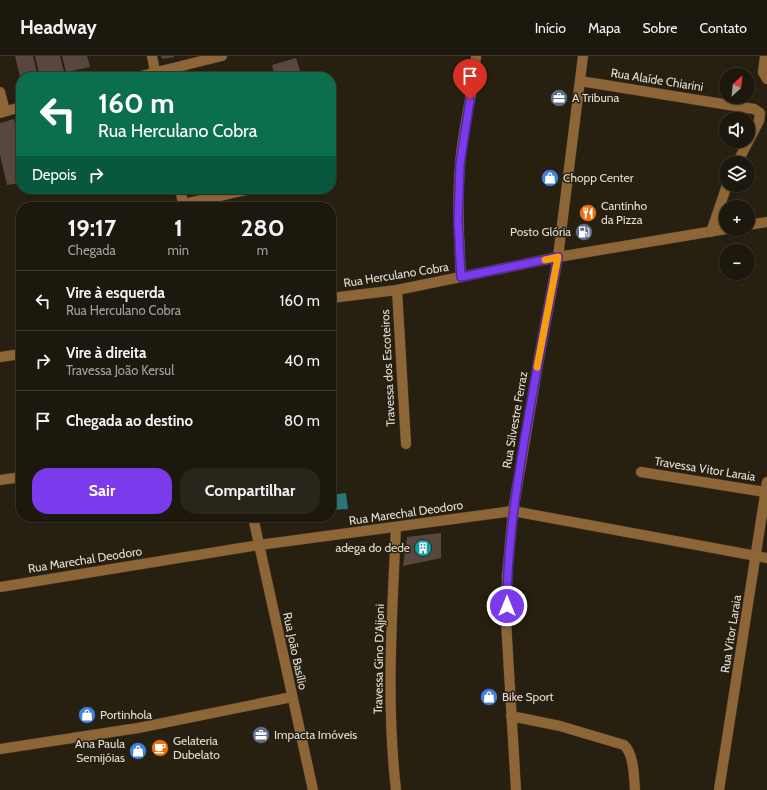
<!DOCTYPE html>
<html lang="pt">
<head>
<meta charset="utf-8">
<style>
	body { margin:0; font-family:Cabin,sans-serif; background:#2a251b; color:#f1f3f6; height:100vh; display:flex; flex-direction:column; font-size:15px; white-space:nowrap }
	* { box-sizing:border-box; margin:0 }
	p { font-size:13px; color:#a0a09d }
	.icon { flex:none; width:22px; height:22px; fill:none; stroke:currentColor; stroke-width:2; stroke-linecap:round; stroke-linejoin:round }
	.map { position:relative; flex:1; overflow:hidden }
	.details { position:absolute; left:16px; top:146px; width:320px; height:320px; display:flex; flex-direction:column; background:#1d180d; border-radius:16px; box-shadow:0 1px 3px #0004,0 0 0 1px #3b372e }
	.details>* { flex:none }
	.hud { position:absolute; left:16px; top:16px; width:320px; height:122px; border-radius:16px; box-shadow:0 1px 3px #0004,0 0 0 1px #3b372e; background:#0b6e4f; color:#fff; overflow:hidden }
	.needle { width:26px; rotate:27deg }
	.controls { position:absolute; left:719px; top:12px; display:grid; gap:8px }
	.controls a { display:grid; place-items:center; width:36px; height:36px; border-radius:50%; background:#1d180d; box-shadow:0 1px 3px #0004,0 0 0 1px #3b372e; font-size:20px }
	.pin { position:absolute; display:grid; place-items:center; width:34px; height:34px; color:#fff; margin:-41px -17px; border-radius:50% 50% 50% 0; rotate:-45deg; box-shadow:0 0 4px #0007 }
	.pin .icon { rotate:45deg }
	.me { position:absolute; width:44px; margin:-22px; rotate:0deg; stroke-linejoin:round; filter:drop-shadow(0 0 3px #0008) }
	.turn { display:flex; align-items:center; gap:14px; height:84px; padding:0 16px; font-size:18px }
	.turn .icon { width:52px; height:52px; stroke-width:2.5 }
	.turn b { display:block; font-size:28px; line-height:34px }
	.then { display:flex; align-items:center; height:38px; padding:0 16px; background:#0003; gap:8px; font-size:15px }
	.eta { display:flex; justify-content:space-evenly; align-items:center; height:68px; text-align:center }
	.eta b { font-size:24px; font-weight:700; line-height:28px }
	.action { display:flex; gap:8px; margin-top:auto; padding:8px 16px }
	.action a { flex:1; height:46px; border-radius:16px; background:#7c3aed; color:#fff; font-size:16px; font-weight:700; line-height:46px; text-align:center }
	.action a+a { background:#2a251b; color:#f1f3f6 }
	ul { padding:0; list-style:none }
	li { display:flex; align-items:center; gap:12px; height:60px; padding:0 16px; border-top:1px solid #3b372e }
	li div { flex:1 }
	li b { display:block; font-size:15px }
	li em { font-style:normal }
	header { display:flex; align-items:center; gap:24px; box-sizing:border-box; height:56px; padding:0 20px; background:#1d180d; border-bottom:1px solid #3b372e }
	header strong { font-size:19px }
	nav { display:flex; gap:22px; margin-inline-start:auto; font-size:14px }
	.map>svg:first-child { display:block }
</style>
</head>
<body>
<header>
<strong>Headway</strong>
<nav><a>Início</a><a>Mapa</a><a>Sobre</a><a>Contato</a></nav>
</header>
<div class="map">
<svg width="767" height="734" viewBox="0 0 767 734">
	<rect width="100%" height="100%" fill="#272011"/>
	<!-- water -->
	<path fill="#297577" d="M346,437l2,16 -17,1v-15z"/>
	<!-- building -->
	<path fill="#59473f" d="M15,0h18l5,21h-18z
		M35,0h25l5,20 -25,1z
		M62,0h25l3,11 -24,5z
		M161,0h13v1l-12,2z
		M296,2l6,19h-27l-3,-12z
		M14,63l7,32v32l-14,2 -7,-30v-32z
		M441,477v25l-38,8 4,-29z"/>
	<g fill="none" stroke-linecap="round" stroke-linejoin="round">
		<defs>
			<path id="minor" d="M152,0l4,21
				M765,0l-2,16 4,7
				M137,21l85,-21
				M580,25l174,28 6,4 -1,8 -22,42
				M0,36l5,19
				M0,57l21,-6
				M180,133l4,18
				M184,148l66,-15
				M748,169l19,-3
				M711,176l16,-47
				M461,221c-2,-38 -4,-75 -1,-112 3,-37 13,-72 16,-109
				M397,234l9,154
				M331,242l66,-8 161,-33 168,-28
				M0,301l21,-3
				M641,416l124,20
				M0,424l21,-3
				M253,461l60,273
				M0,531l259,-42 254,-34 254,47
				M511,660l49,10 64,19c10,9 10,32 11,45
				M0,693l138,-21 154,-31
				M396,734c-10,-87 -4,-175 0,-263
				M516,734l-10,-169 1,-45 6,-65 26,-153 19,-101 25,-201
				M719,734l48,-308"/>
		</defs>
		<!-- minor casing -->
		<use href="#minor" stroke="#413a2c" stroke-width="11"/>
		<!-- minor -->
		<use href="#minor" stroke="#8e6536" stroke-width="10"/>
	</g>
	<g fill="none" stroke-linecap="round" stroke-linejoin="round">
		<defs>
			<path id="route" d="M470,44l-10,64 -2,56 3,57 97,-20c-12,62 -23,123 -34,185 -9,55 -17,109 -17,164"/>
		</defs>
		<!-- route casing -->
		<use href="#route" stroke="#51269a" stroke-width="10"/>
		<!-- route -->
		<use href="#route" stroke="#7c3aed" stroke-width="7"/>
		<!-- slow -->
		<path stroke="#f59e0b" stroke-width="7" d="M537,311l21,-110 -13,3"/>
	</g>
	<!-- icons -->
	<defs>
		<symbol id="office-disc" viewBox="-11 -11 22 22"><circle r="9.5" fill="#5c6f8a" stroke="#272011"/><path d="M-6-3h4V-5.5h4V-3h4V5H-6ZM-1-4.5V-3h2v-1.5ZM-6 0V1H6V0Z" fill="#fff"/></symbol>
		<symbol id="shop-disc" viewBox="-11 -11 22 22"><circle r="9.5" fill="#3f7fe0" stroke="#272011"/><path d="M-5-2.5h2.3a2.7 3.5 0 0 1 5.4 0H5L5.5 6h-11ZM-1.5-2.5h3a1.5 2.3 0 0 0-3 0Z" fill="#fff"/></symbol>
		<symbol id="restaurant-disc" viewBox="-11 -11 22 22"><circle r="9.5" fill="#e8710a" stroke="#272011"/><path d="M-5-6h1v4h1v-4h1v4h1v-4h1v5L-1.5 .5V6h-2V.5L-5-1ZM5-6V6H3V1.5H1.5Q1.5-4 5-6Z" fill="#fff"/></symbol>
		<symbol id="fuel-disc" viewBox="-11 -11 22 22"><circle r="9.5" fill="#5c6f8a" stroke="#272011"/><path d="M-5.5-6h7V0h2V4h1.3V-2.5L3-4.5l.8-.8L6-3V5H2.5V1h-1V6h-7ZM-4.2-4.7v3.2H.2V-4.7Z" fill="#fff"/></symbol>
		<symbol id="building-disc" viewBox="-11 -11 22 22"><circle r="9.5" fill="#0f9aa8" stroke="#272011"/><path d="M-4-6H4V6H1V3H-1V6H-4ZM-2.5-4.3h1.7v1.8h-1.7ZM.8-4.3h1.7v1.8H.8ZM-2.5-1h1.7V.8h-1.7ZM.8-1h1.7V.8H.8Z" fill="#fff"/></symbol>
		<symbol id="cafe-disc" viewBox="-11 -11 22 22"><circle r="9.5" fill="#e8710a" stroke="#272011"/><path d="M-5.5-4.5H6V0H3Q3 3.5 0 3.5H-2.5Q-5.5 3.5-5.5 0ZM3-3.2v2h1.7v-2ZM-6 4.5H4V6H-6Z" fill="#fff"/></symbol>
	</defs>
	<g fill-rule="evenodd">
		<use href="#office-disc" x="549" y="32" width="20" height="20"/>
		<use href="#shop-disc" x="540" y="112" width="20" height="20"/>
		<use href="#restaurant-disc" x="578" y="147" width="20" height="20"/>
		<use href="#fuel-disc" x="574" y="166" width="20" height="20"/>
		<use href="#building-disc" x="413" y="482" width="20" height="20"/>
		<use href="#shop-disc" x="479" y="631" width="20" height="20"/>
		<use href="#shop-disc" x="77" y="649" width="20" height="20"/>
		<use href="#office-disc" x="251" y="669" width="20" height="20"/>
		<use href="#cafe-disc" x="150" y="682" width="20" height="20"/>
		<use href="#shop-disc" x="128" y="685" width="20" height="20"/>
	</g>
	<g text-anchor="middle" stroke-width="3" stroke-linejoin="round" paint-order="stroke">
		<!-- street labels -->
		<g font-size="12" fill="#e2ddd3" stroke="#272011">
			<text transform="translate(657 24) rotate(9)" y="4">Rua Alaíde Chiarini</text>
			<text transform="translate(396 219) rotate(-9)" y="4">Rua Herculano Cobra</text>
			<text transform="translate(388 312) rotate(-93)" y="4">Travessa dos Escoteiros</text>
			<text transform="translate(515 364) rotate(-80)" y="4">Rua Silvestre Ferraz</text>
			<text transform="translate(705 413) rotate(9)" y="4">Travessa Vitor Laraia</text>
			<text transform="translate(406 457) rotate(-8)" y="4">Rua Marechal Deodoro</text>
			<text transform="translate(85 504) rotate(-9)" y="4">Rua Marechal Deodoro</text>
			<text transform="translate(731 578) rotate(-81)" y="4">Rua Vitor Laraia</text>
			<text transform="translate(295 595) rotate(78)" y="4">Rua João Basílio</text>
			<text transform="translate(379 603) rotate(-89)" y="4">Travessa Gino D'Ajjoni</text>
		</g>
		<!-- poi labels -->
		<g font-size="12" fill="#e2ddd3" stroke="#272011" text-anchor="start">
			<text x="572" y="46">A Tribuna</text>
			<text x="563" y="126">Chopp Center</text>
			<text x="601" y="154">Cantinho<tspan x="601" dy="14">da Pizza</tspan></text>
			<text x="571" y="180" text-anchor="end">Posto Glória</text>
			<text x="410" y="496" text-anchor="end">adega do dede</text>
			<text x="502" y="645">Bike Sport</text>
			<text x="100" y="663">Portinhola</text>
			<text x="274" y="683">Impacta Imóveis</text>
			<text x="173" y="689">Gelateria<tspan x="173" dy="14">Dubelato</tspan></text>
			<text x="125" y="692" text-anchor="end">Ana Paula<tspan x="125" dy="14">Semijóias</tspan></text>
		</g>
	</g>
</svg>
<div class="controls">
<a><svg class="needle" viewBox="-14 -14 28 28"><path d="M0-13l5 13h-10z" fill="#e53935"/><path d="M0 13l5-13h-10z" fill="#a0a09d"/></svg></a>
<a><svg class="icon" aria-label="sound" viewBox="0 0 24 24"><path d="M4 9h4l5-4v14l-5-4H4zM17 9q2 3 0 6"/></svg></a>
<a><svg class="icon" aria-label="layers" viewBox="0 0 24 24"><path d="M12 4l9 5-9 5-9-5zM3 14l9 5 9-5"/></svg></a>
<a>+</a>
<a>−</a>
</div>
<div class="pin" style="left:470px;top:44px;background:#d93025"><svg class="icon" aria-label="arrive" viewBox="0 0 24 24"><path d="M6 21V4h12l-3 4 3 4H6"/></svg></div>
<svg class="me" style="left:507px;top:550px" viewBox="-20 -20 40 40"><circle r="17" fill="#7c3aed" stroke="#fff" stroke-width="3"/><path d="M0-11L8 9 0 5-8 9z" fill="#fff"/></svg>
<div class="hud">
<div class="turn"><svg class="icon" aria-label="left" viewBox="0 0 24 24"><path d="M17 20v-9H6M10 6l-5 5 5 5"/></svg><div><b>160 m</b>Rua Herculano Cobra</div></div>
<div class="then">Depois<svg class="icon" aria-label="right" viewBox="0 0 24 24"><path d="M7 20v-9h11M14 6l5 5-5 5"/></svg></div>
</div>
<section class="details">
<div class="eta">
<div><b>19:17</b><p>Chegada</p></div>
<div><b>1</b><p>min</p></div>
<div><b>280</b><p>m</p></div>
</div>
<ul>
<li><svg class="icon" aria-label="left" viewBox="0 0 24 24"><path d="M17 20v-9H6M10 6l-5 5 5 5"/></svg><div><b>Vire à esquerda</b><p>Rua Herculano Cobra</p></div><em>160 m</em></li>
<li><svg class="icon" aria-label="right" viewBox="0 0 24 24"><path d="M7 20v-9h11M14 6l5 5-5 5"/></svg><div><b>Vire à direita</b><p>Travessa João Kersul</p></div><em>40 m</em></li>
<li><svg class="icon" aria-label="arrive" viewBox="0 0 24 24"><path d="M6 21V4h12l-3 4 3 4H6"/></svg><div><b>Chegada ao destino</b></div><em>80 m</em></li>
</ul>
<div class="action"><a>Sair</a><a>Compartilhar</a></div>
</section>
</div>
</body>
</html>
